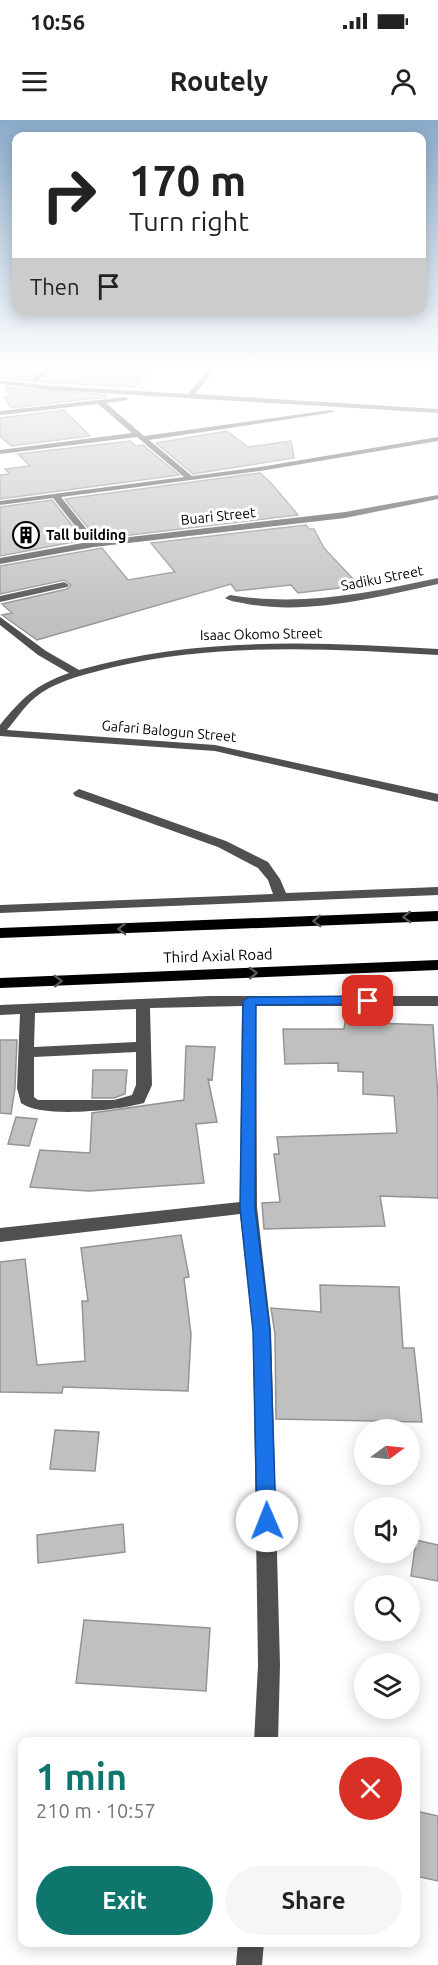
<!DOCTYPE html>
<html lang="en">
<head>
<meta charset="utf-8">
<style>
	body { margin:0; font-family:Ubuntu,sans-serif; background:#f6f6f6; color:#222; height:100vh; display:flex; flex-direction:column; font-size:22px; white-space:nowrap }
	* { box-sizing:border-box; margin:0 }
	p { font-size:20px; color:#767676 }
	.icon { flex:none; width:33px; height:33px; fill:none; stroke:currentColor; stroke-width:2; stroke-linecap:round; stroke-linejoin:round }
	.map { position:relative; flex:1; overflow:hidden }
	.details { position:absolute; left:18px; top:1617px; width:402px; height:210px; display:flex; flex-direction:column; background:#fff; border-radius:12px; box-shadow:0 3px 15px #0003 }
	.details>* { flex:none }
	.banner { position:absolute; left:12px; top:12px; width:414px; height:183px; border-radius:12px; box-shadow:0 3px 15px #0003; background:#fff; color:#222; overflow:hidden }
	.needle { width:39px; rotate:75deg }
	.tools { position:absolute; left:354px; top:1299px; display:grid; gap:12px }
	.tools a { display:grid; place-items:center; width:66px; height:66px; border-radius:50%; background:#fff; box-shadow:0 3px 15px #0003; font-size:30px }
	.pin { position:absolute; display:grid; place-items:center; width:51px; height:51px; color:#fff; margin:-26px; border-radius:12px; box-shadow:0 3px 9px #0006 }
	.me { position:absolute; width:66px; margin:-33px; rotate:359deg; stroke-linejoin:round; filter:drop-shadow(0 0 4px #0008) }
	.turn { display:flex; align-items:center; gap:21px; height:126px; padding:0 18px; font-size:27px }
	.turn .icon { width:78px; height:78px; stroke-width:2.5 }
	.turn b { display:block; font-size:42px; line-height:51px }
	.then { display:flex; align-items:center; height:57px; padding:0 18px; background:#0003; gap:12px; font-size:22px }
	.round { display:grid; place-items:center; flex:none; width:63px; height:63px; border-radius:32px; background:#f6f6f6 }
	.overview { display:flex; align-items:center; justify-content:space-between; height:102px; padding:0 18px }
	h1 { font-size:36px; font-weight:700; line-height:45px; color:#0f766e }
	.primary-button { display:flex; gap:12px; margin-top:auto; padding:12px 18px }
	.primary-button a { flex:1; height:69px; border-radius:36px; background:#0f766e; color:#fff; font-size:24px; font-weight:700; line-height:69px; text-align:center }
	.primary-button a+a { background:#f6f6f6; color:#222 }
	.status { display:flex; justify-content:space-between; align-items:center; height:42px; padding:0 30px; background:#fff; direction:ltr }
	.status svg { height:16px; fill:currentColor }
	header { display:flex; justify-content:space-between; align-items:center; height:78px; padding:0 18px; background:#fff; font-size:27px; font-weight:700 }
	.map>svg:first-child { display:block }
</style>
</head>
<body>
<div class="status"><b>10:56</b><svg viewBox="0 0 49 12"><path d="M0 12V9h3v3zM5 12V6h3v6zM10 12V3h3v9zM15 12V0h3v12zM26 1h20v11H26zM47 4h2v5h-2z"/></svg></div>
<header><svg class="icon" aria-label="menu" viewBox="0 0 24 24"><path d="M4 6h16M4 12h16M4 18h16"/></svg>Routely<svg class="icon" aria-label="person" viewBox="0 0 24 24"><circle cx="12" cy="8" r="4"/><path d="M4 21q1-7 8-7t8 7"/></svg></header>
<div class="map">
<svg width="438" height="1845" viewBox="0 0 438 1845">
	<rect width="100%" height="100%" fill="#fff"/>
	<!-- building -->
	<path fill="#c0c0c0" stroke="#949494" stroke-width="1.5" d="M0,244h47l-16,17 -31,-3z
		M58,244h100l-24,23 -94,-5z
		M5,267l101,8 1,2 -96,11 -7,-11 7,-1z
		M64,290l26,26 -79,10 -11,-10v-18z
		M227,311l21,16 43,-6 3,17 -101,16 -37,-31z
		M130,321l6,5 7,-1 36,30 -179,24v-24l10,-1 -5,-5 25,-3 -12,-12z
		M260,353l12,11 26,31 -201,24 -32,-40z
		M52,380l32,40 -84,16v-49z
		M306,405l3,4h5l10,19 31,33 -10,2 3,4 -50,6 -7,-8 -55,6 -5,-7 -194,56 -35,-25 10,-2 -10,-9 65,-15 4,-4 -7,-5 -64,14v-28l102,-18 26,32 47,-8 -24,-29z
		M345,902l88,3 5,73v100l-58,-2 5,30 -121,3 -2,-26 18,-1 -6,-48h5l-2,-17 120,-4 -3,-37 -31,-2v-22l-25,-1v-8l-53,1 -2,-35h61z
		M0,920h17l-2,48 -4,26 -11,-1z
		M186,926l29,1 -3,33 -4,-1 9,43 -21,2 8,59 -115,8 -59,-4 10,-37 50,3 2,-40 92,-13z
		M93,950h34l-2,24 -11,4h-22z
		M16,997l21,2 -8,27 -21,-2z
		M181,1115l8,42 -5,1 7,56 -3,57 -125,-4 -1,6 -62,-1v-130l25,-3 12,106 48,-4 -3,-60h6l-7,-53z
		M320,1165l79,2 4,61h11l8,74 -146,-3 -1,-85 -4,-26 50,4z
		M55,1310l44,2 -4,39 -45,-2z
		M123,1404l2,28 -87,11 -1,-28z
		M416,1420l22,5v36l-27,-5z
		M84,1500l126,8 -4,63 -130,-8z
		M416,1691l22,5v65l-22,-5z"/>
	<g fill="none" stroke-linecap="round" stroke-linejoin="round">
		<!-- minor -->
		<path fill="#505050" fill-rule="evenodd" d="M50,244h6l-19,18h-4v-2z
			M213,244h6l-24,30 243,15v4l-386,-23 -52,-6v-4l52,6 136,8z
			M126,277l2,3 -22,3 38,33 187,-26 4,2 -186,28 43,36 68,-9 178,-30v4l-178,30 -199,26 35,44 249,-29 93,-17v4l-93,19 -251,29 -94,17v-6l88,-16 -35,-44 -53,7v-4l184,-24 -47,-40 -137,17v-4l132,-17 -34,-29 -98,11v-4z
			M438,458v6c-62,13 -128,31 -191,20 -8,-2 -16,-2 -22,-6l5,-3c71,12 138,-2 208,-17z
			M64,462l5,3 -2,2 -67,15v-6z
			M0,497l46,34 33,19c117,-34 238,-28 359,-21v6c-108,-6 -217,-13 -324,12 -24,6 -52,12 -73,26 -14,9 -23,24 -34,37l208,15 223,49v8l-223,-51 -215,-15v-11c22,-27 35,-40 69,-52l-31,-18 -38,-30z
			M79,669l147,52 42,21 12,17 6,14 152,-6v8l-438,18v-8l273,-11 -5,-14 -10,-12 -40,-21 -143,-51 -2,-3z
			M210,876h228v10h-182l1,201 14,124 9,334 -2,77h-24l4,-77 -5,-334 -13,-117 -240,28v-14l240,-26 2,-196 -92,2 2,77 -8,18c-26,7 -101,16 -123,0l-4,-15 3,-74 -20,1v-10zM136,889v33l-102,5 1,-34zM136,932v33l-4,10 -18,5h-76l-4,-3v-40z
			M238,1822h26l-2,23h-26z"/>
		<!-- highway -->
		<path fill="#000" fill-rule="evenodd" d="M438,791v10l-438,17v-10z
			M438,840v10l-438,18v-10z"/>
	</g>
	<!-- one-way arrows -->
	<defs><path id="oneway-chevron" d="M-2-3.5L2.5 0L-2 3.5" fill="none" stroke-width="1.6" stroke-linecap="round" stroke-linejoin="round" transform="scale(1.5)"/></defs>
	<g stroke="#595959">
		<use href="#oneway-chevron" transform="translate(407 797) rotate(178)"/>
		<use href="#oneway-chevron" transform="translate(317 801) rotate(178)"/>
		<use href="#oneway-chevron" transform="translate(122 809) rotate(178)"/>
		<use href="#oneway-chevron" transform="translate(253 853) rotate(-2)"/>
		<use href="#oneway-chevron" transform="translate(58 861) rotate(-2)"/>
	</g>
	<!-- sky -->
	<linearGradient id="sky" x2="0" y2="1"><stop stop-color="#8aabca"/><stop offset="0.49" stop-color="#fff"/><stop offset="1" stop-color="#fff" stop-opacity="0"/></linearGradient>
	<rect width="438" height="502" fill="url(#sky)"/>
	<!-- route -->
	<path fill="#1a73e8" stroke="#114b97" stroke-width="1.5" d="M368,876l6,5 -2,3 -116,1 -1,203 15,123 6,190 -3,6 -6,3 -7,-3 -3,-6 -4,-190 -13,-123 3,-207 6,-4z"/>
	<!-- icons -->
	<defs>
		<symbol id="building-ring" viewBox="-11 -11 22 22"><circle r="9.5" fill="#fff" stroke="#000" stroke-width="1.5"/><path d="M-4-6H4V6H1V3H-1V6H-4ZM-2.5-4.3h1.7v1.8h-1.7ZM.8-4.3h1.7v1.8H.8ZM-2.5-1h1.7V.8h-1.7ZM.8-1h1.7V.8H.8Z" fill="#000"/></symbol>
	</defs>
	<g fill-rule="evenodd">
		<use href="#building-ring" x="11" y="400" width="30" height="30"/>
	</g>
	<g text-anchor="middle" stroke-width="6" stroke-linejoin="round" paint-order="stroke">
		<!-- far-street labels -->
		<g font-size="14" fill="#000" stroke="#fff">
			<text transform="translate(218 396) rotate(-6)" y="5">Buari Street</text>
			<text transform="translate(382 458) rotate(-11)" y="5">Sadiku Street</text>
			<text transform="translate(261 514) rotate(-1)" y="5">Isaac Okomo Street</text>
			<text transform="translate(169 611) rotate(5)" y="5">Gafari Balogun Street</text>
		</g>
		<!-- far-poi labels -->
		<g font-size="14" font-weight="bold" fill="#000" stroke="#fff" text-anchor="start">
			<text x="46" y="420">Tall building</text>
		</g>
		<!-- street labels -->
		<g font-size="15" fill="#000" stroke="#fff">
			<text transform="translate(218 836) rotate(-2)" y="5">Third Axial Road</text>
		</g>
	</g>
</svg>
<div class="tools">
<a><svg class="needle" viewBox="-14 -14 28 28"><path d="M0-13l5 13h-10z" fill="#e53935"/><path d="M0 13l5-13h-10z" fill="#767676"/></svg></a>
<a><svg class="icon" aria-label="sound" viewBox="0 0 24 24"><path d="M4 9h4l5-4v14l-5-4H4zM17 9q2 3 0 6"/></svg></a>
<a><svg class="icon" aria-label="search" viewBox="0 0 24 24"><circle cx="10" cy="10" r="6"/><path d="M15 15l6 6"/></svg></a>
<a><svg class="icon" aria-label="layers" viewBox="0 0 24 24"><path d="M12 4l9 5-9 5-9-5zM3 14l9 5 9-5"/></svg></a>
</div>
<div class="pin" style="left:368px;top:881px;background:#d93025"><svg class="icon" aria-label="arrive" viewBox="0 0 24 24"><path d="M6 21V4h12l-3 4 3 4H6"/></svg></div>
<svg class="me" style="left:267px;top:1401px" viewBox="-20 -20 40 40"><circle r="19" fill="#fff"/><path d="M0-13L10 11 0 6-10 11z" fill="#1a73e8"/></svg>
<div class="banner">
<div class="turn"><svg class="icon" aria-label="right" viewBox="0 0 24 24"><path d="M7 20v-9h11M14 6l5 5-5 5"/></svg><div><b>170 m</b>Turn right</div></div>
<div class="then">Then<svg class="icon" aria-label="arrive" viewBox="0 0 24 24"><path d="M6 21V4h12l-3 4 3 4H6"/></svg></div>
</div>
<section class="details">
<div class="overview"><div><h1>1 min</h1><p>210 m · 10:57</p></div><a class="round" style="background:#d93025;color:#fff"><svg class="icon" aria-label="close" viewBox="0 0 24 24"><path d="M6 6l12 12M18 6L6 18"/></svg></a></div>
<div class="primary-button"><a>Exit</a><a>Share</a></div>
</section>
</div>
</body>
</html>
